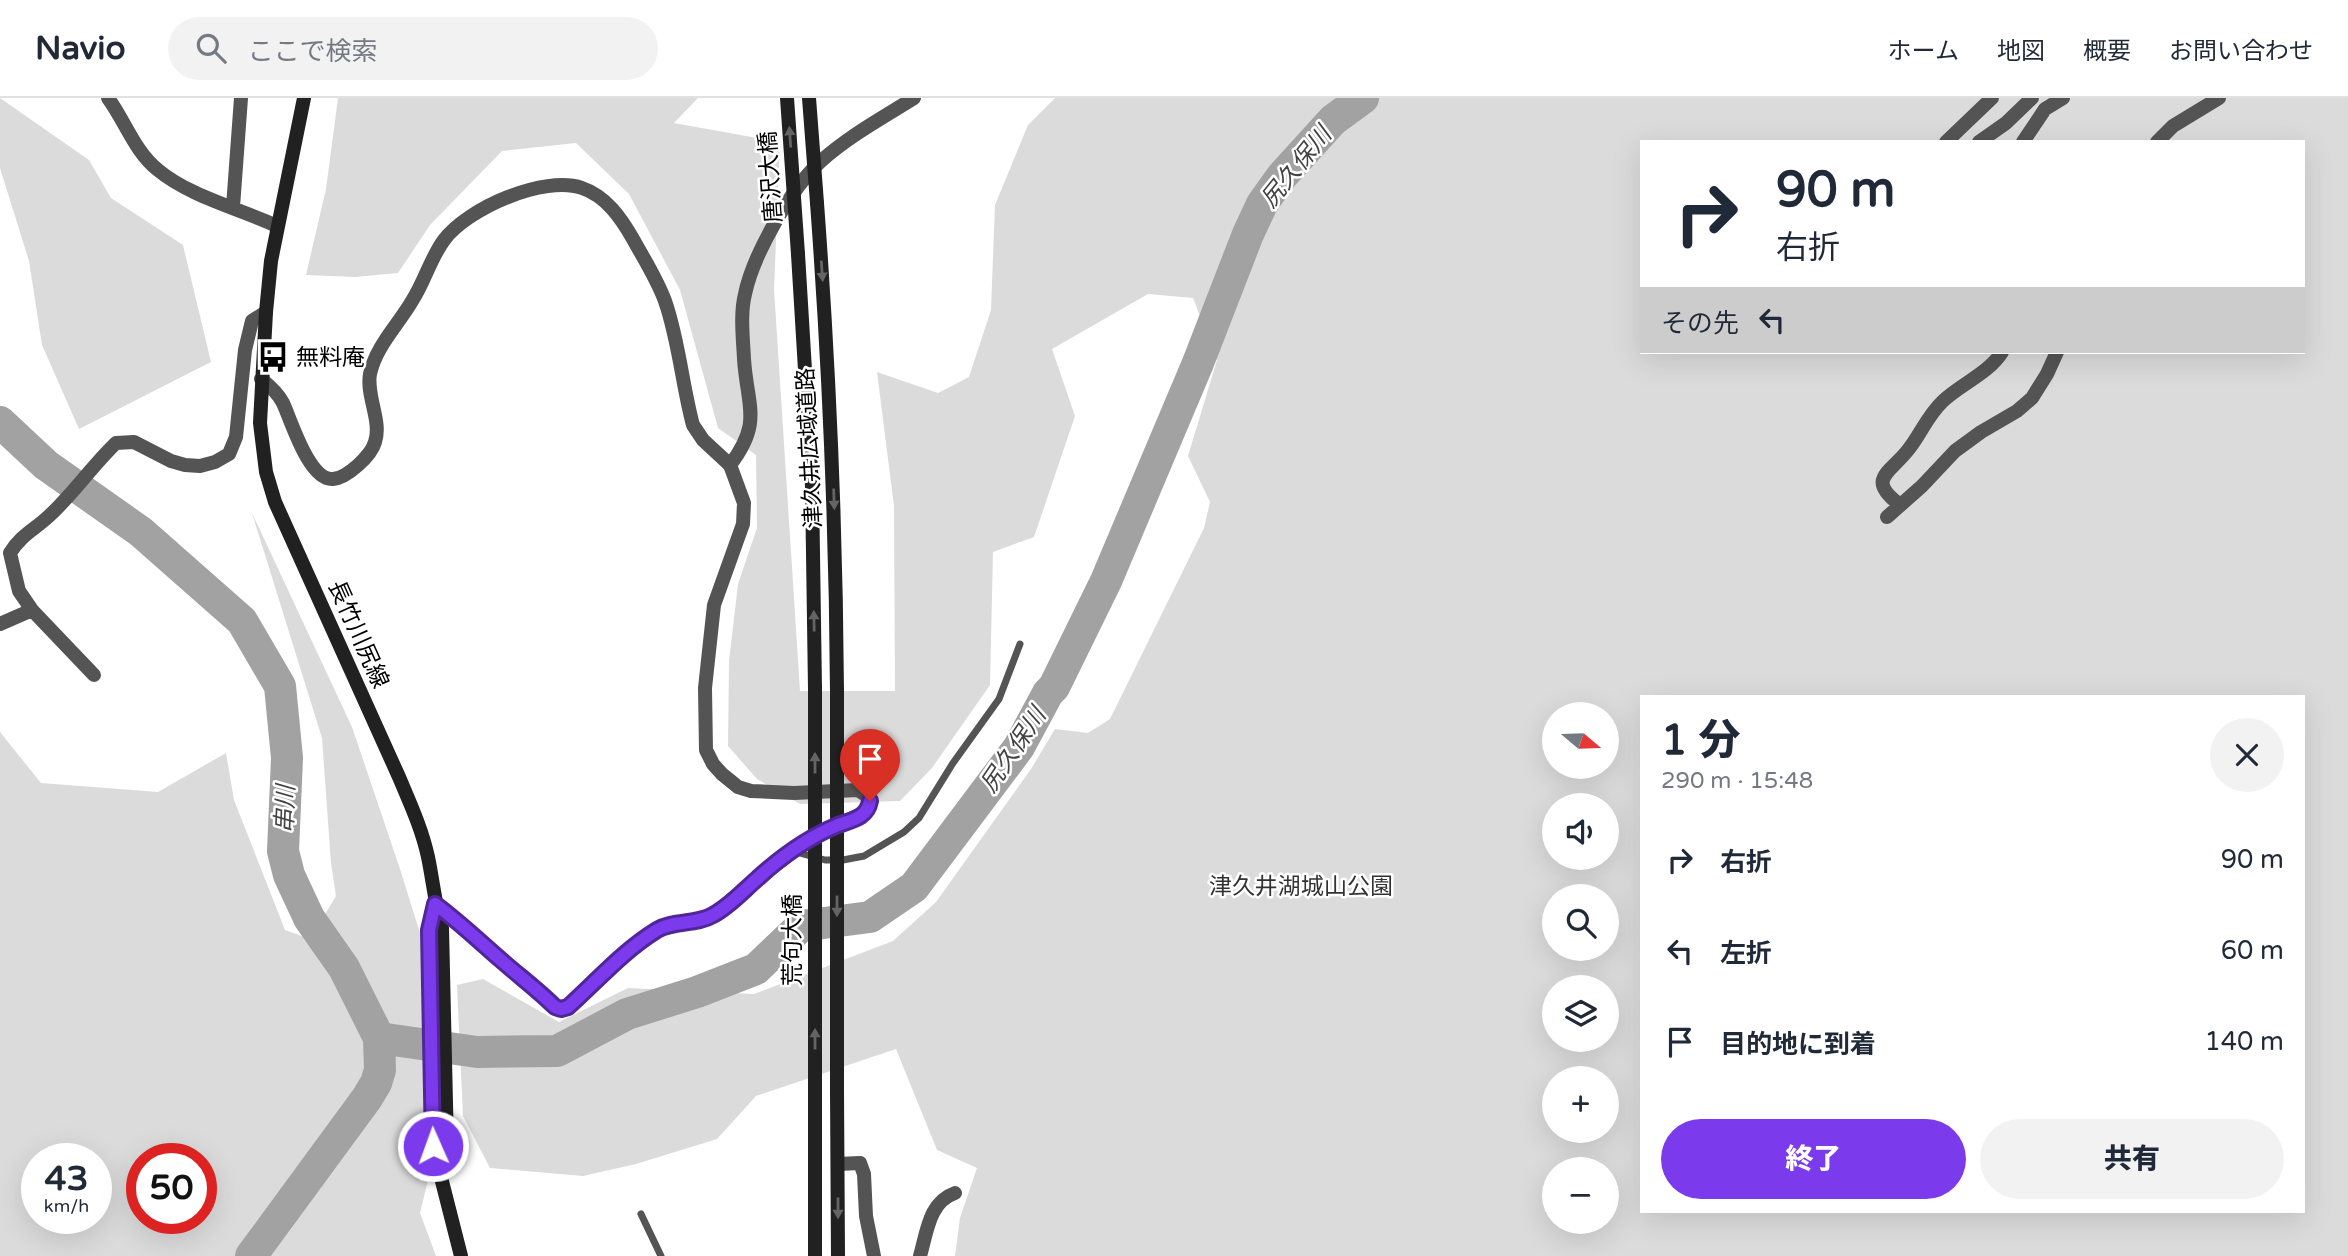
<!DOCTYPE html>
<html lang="ja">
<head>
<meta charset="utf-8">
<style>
	body { margin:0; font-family:"Varela Round","Noto Sans JP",sans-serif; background:#f2f2f3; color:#1f2937; height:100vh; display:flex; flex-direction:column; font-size:26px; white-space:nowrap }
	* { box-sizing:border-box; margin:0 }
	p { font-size:23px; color:#747a83 }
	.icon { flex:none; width:38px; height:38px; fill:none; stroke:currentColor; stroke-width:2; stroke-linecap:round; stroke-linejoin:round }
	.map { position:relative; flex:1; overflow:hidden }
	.details { position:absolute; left:1640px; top:597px; width:665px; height:518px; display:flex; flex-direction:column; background:#fff; border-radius:0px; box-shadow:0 7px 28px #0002 }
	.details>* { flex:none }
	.guide { position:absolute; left:1640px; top:42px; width:665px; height:214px; border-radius:0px; box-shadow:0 7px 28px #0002; background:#fff; color:#1f2937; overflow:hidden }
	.needle { width:46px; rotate:109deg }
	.fabs { position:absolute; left:1542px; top:604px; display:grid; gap:14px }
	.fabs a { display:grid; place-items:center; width:77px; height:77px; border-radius:50%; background:#fff; box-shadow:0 7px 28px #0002; font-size:35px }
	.speed { position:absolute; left:21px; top:1045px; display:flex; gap:14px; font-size:35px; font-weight:700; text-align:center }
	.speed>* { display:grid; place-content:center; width:91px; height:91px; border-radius:50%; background:#fff; box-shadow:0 7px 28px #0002; line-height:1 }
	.speed small { font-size:18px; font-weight:400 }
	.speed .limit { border:10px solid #d22; background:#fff; color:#111 }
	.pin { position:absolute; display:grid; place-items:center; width:60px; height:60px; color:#fff; margin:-72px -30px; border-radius:50% 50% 50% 0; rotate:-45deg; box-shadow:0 0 7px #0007 }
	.pin .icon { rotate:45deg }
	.me { position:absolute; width:77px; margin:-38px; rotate:358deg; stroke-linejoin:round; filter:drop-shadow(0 0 5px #0008) }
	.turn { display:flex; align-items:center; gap:24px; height:147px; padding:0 21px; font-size:32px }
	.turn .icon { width:91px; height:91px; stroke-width:2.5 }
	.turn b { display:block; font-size:49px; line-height:60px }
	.then { display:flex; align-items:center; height:66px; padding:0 21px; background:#0003; gap:14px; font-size:26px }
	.round { display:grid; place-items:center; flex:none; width:74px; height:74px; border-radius:37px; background:#f2f2f3 }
	.head { display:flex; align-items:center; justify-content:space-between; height:119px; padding:0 21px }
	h1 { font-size:42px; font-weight:800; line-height:52px }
	.primary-button { display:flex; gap:14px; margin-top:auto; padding:14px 21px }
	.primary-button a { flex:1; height:80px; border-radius:42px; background:#7c3aed; color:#fff; font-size:28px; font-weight:800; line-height:80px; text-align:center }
	.primary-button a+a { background:#f2f2f3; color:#1f2937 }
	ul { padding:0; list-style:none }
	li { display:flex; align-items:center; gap:21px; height:91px; padding:0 21px }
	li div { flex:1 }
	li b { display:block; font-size:26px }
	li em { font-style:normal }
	header { display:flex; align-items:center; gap:42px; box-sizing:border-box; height:98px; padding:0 35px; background:#fff; border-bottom:2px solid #e0e1e3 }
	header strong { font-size:33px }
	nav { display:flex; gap:38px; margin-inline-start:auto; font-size:24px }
	.search { width:490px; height:63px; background:#f2f2f3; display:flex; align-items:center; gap:18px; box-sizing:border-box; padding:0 24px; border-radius:38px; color:#747a83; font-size:26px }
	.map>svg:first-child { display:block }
</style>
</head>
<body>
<header>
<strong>Navio</strong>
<div class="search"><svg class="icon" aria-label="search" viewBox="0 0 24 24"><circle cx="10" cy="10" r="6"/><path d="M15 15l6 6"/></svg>ここで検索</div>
<nav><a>ホーム</a><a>地図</a><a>概要</a><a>お問い合わせ</a></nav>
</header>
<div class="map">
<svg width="2348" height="1158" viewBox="0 0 2348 1158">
	<rect width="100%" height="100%" fill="#fff"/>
	<!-- green -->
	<path fill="#dbdbdb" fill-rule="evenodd" d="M0,0l89,62 22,38 72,47 28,117 -132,67 -37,-84 -13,-84 -29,-93z
		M338,0h360l-24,25 106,19 -6,147 26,402h95l-1,-185 -17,-134 61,21 31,-16 22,-67 4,-105 33,-80 27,-27h1293v1158h-1393l5,-38 17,-50 -40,-18 -41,-101 -140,47 -39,43 -81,25 -53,12 -93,-8 -27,-52 -6,-131 26,-6 76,43 69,-34 126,6 139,-53 43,-39 95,-133 24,-40 33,4 22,-14 94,-191 6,-26 -22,-46 29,-96 -24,-62 -45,-4 -96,55 23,67 -41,121 -41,15 -3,133 -58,83 -32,33 -100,3 -43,-25 -29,-33 1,-85 9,-77 19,-56 -1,-73 -38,-27 -38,-138 -51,-96 -53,-51 -74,8 -72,74 -32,48 -43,4 -49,-2 20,-86zM1642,44h661v210h-661zM1642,598h661v515h-661zM1554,616h52v52h-52zM1554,707h52v53h-52zM1554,798h52v52h-52zM1554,889h52v53h-52zM1554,980h52v52h-52zM1554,1071h52v53h-52z
		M252,415l100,214 48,142 35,112 8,138 -23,94 16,43h-436v-524l41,51 117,9 68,-39 8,47 51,130 25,9 26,-43 -5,-33 -9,-125zM37,1060h59v60h-59zM142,1060h59v60h-59z"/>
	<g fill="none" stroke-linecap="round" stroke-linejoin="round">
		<!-- river -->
		<path stroke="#a2a2a2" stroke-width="32" d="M0,324l46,43 95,67 101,89 38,65 7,72 -4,93 6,24 20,43 35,50 35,70 1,32 -4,13 -9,15 -116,158
			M379,940l98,14 80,-1 70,-37 70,-22 59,-23 45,-43 69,-9 44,-30 105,-140 29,-54 6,-6 52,-106 92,-218 50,-129 14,-30 20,-28 51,-56 30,-22"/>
		<!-- lane -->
		<path stroke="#545454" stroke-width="7" d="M796,754l29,8h18l21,-4 40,-24 15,-14 34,-55 46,-64 21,-55
			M641,1116l20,42"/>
		<!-- street -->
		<path stroke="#545454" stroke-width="14" d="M108,0c17,23 27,54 50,72 31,26 82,39 119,56
			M1946,44l46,-44
			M1979,44l27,-19 26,-25
			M2023,44l22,-33 18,-11
			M2157,44l16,-16 46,-28
			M233,109l8,-109
			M261,281c9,7 17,14 22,24 8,17 26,78 50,76 14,-1 38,-23 42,-37 7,-21 -9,-46 -5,-68 6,-28 28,-49 42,-73 13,-20 18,-42 32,-61 24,-32 100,-65 138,-52 24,8 39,30 51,51 11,20 24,40 32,62 14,40 17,83 28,124l10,15 27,25c33,-43 17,-59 14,-106 -1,-21 -4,-45 1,-65 8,-39 46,-106 76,-133 28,-25 61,-43 93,-63
			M1900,407c-34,-26 -11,-31 8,-55 13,-16 19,-34 35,-49 18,-17 46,-28 59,-49
			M1887,419l35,-31 33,-35 26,-19 36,-21 15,-13 15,-24 10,-22
			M0,526l32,-14
			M94,577l-62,-65 -13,-19 -9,-38c11,-18 24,-23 39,-37 24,-22 43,-50 67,-73l18,-1 37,19 14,4 15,1 15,-4 14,-8 7,-17 9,-87 7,-29 14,-9
			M435,806c23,17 44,37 66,56 18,16 37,30 54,47l6,2 7,-2 49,-47 42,-31 51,-12 12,-7 38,-34 59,-43 47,-21 3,-7v-8l-11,-7 -64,3 -43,-2 -13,-4 -16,-13 -9,-10 -7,-14 -1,-62 9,-83 29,-81 1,-21 -14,-38
			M838,1066l22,-1 4,11 2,42 8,40
			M920,1158c7,-24 9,-54 35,-63"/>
		<!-- secondary -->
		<path stroke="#212121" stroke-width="14" d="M304,0l-33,163 -5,51 -6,111 6,49 9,30 124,275c11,26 23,52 29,80 5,24 7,47 14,71l5,219 -6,27
			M817,105c12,163 19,325 20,488
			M798,156l14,232 3,203
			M434,807l-5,25 4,216 28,110
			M837,993l1,165
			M815,1009v149"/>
		<!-- secondary-bridge -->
		<path stroke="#212121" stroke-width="14" d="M787,0l11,156
			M809,0l8,105
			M815,591v418
			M837,593v400"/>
	</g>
	<!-- one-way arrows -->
	<defs><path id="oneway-solid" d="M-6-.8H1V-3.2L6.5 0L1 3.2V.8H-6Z" transform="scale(1.75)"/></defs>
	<g fill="#646464">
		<use href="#oneway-solid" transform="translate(790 39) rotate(-94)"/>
		<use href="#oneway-solid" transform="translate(822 173) rotate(86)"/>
		<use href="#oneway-solid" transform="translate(834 401) rotate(88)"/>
		<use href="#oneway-solid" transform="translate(814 523) rotate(-91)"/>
		<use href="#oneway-solid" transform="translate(815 665) rotate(-90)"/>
		<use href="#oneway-solid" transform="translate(837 808) rotate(90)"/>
		<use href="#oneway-solid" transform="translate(815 941) rotate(-90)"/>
		<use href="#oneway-solid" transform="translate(838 1110) rotate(90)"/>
	</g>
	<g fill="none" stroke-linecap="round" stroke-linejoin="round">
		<defs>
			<path id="route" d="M433,1048l-4,-216 6,-26c23,17 44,37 66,56 18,16 37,30 54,47l6,2 7,-2c29,-26 55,-56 89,-77 17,-10 39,-5 56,-15 17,-9 31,-25 45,-37 23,-21 51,-41 80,-53 14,-5 29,-7 32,-24"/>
		</defs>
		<!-- route casing -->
		<use href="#route" stroke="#51269a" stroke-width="18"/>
		<!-- route -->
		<use href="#route" stroke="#7c3aed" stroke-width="12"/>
	</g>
	<!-- icons -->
	<defs>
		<symbol id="bus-bare" viewBox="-9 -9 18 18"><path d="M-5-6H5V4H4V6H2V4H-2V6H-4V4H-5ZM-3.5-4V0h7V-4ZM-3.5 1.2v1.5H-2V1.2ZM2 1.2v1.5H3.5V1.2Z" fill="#000" stroke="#fff" stroke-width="2.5" paint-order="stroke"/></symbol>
	</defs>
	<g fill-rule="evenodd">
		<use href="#bus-bare" x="251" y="237" width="44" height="44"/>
	</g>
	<g text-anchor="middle" stroke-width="5" stroke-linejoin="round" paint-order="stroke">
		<!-- street labels -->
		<g font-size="23" fill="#000" stroke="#fff">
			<text transform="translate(770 79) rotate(-94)" y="8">唐沢大橋</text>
			<text transform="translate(809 350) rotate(-93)" y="8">津久井広域道路</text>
			<text transform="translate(359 536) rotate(66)" y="8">長竹川尻線</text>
			<text transform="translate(792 842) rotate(-90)" y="8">荒句大橋</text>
		</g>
		<!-- poi labels -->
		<g font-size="23" fill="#000" stroke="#fff" text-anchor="start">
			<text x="296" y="267">無料庵</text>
		</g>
		<!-- park labels -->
		<g font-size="23" fill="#323232" stroke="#fff">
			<text x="1301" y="796">津久井湖城山公園</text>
		</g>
		<!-- water labels -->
		<g font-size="24" font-style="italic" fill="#434343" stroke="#fff">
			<text transform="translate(1296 69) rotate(-51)" y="8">尻久保川</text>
			<text transform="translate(1013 652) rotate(-56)" y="8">尻久保川</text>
			<text transform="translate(285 711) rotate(-88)" y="8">串川</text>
		</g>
	</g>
</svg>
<div class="fabs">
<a><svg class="needle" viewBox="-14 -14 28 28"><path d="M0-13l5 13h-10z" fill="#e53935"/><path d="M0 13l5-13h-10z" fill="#747a83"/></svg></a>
<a><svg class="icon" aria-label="sound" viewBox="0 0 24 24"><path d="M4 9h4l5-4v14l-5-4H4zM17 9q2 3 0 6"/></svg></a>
<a><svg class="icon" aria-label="search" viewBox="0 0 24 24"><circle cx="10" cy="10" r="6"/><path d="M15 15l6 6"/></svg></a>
<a><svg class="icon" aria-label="layers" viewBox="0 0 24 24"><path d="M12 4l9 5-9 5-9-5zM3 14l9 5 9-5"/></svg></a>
<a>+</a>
<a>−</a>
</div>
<div class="speed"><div>43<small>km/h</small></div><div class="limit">50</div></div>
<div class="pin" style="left:870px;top:703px;background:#d93025"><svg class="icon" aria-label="arrive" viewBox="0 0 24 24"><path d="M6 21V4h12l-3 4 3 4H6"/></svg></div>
<svg class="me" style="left:433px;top:1048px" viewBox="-20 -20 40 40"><circle r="17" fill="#7c3aed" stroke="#fff" stroke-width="3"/><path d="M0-11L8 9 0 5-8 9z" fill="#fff"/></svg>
<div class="guide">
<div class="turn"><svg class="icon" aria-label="right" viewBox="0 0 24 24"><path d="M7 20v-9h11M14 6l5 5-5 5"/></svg><div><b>90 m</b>右折</div></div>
<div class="then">その先<svg class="icon" aria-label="left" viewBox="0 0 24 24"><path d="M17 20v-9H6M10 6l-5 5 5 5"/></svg></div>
</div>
<section class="details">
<div class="head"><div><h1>1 分</h1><p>290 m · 15:48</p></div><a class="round"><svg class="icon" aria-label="close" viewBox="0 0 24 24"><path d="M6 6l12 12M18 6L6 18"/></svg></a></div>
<ul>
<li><svg class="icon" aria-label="right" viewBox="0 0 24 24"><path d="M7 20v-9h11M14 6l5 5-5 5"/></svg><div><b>右折</b></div><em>90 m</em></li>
<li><svg class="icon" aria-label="left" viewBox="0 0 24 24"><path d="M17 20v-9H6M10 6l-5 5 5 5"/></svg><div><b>左折</b></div><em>60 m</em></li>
<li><svg class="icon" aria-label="arrive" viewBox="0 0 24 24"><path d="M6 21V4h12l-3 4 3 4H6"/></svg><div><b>目的地に到着</b></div><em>140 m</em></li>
</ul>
<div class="primary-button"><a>終了</a><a>共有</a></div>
</section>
</div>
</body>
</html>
